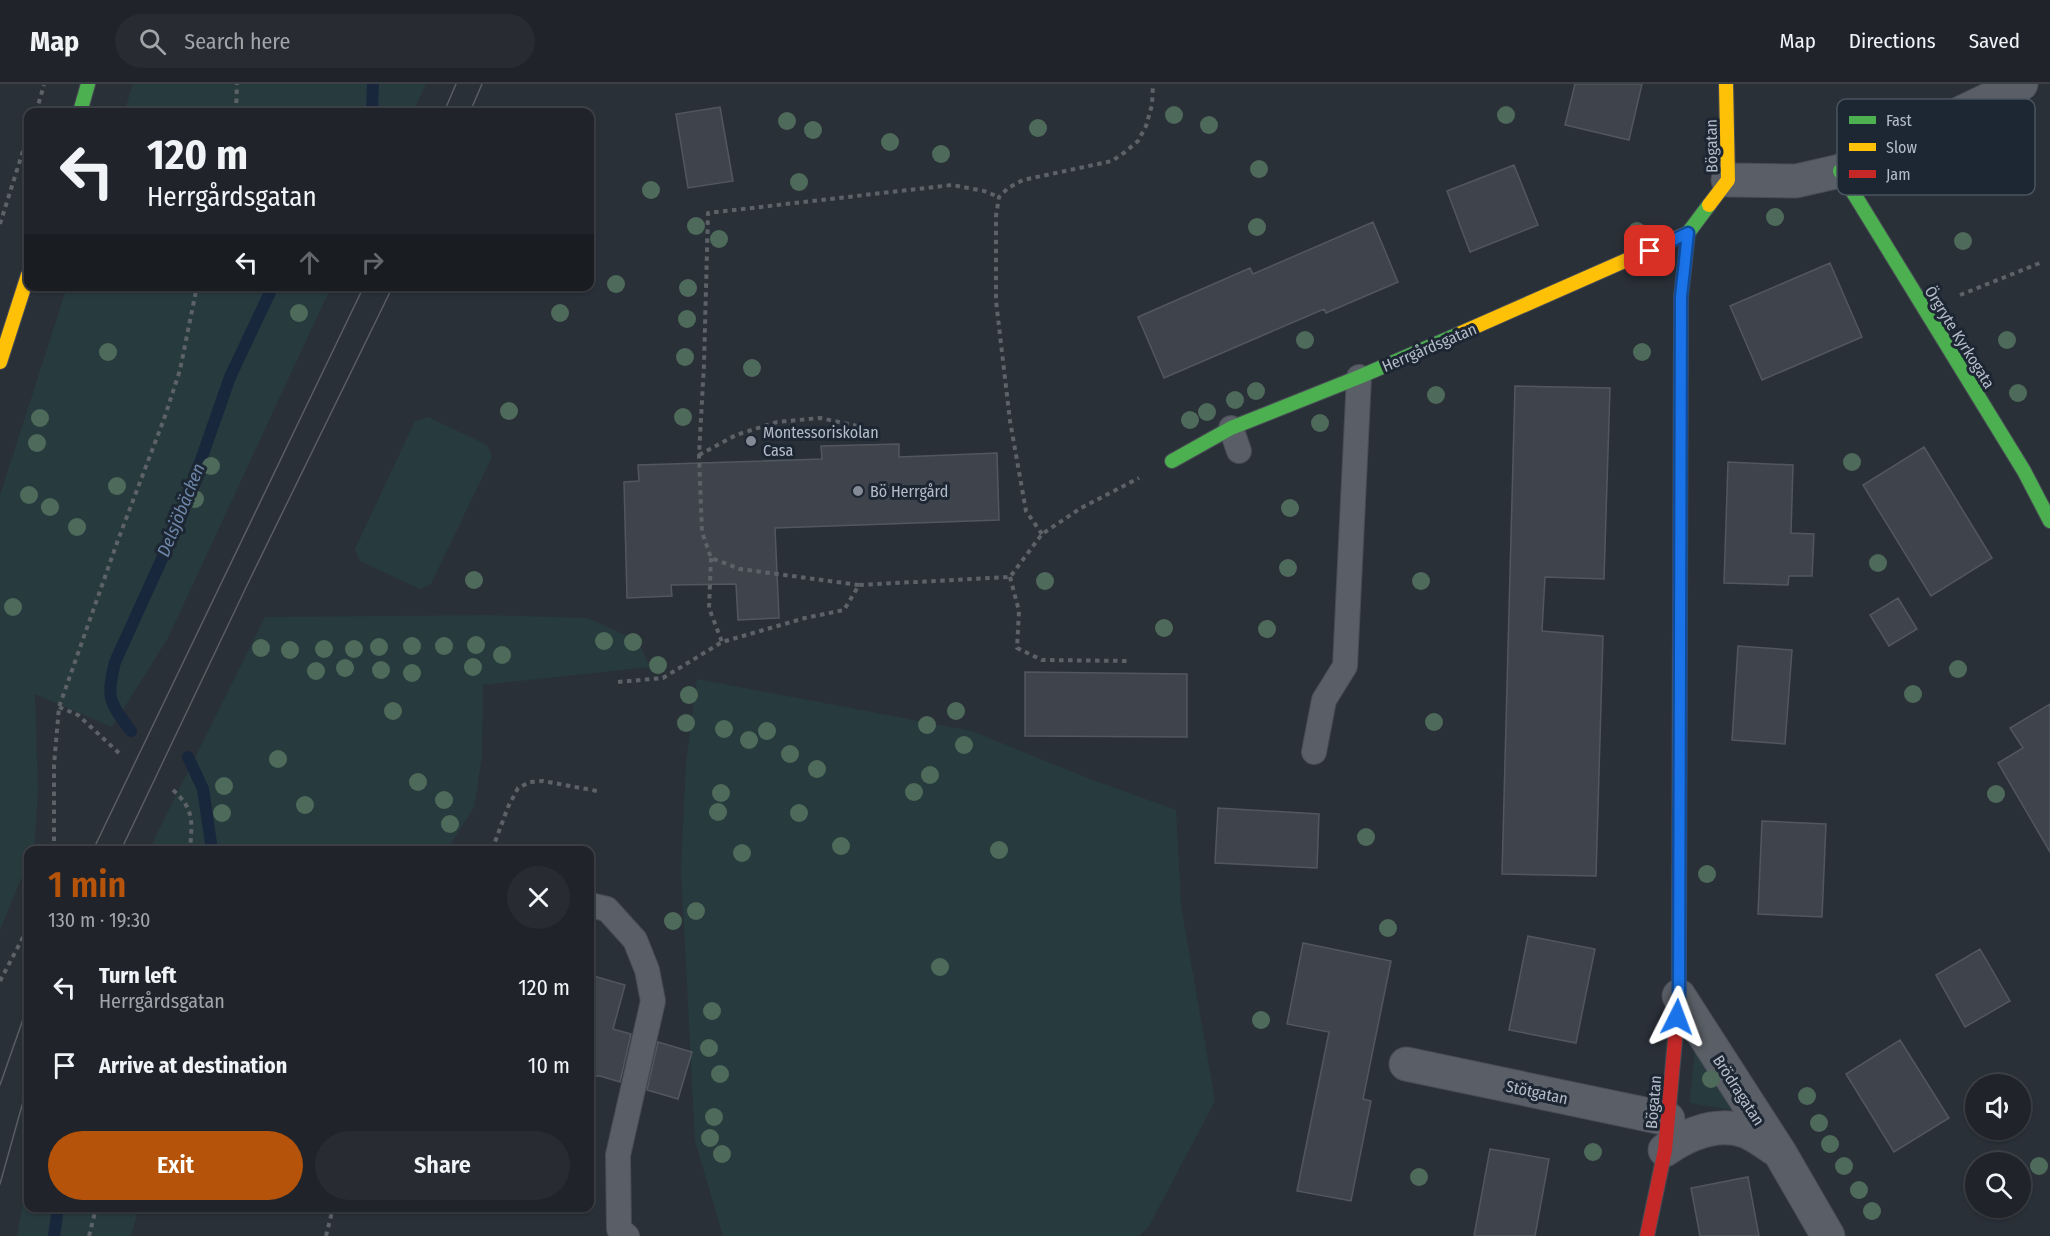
<!DOCTYPE html>
<html lang="en">
<head>
<meta charset="utf-8">
<style>
	body { margin:0; font-family:"Fira Sans Condensed",sans-serif; background:#282c32; color:#f1f3f6; height:100vh; display:flex; flex-direction:column; font-size:22px; white-space:nowrap }
	* { box-sizing:border-box; margin:0 }
	p { font-size:20px; color:#a2a4a8 }
	.icon { flex:none; width:33px; height:33px; fill:none; stroke:currentColor; stroke-width:2; stroke-linecap:round; stroke-linejoin:round }
	.map { position:relative; flex:1; overflow:hidden }
	.drawer { position:absolute; left:24px; top:762px; width:570px; height:366px; display:flex; flex-direction:column; background:#20242a; border-radius:12px; box-shadow:0 2px 4px #0004,0 0 0 2px #3d4147 }
	.drawer>* { flex:none }
	.guide { position:absolute; left:24px; top:24px; width:570px; height:183px; border-radius:12px; box-shadow:0 2px 4px #0004,0 0 0 2px #3d4147; background:#20242a; color:#f1f3f6; overflow:hidden }
	.tools { position:absolute; left:1965px; top:990px; display:grid; gap:12px }
	.tools a { display:grid; place-items:center; width:66px; height:66px; border-radius:50%; background:#20242a; box-shadow:0 2px 4px #0004,0 0 0 2px #3d4147; font-size:30px }
	.pin { position:absolute; display:grid; place-items:center; width:51px; height:51px; color:#fff; margin:-26px; border-radius:12px; box-shadow:0 3px 9px #0006 }
	.me { position:absolute; width:66px; margin:-33px; rotate:3deg; stroke-linejoin:round; filter:drop-shadow(0 0 4px #0008) }
	.turn { display:flex; align-items:center; gap:21px; height:126px; padding:0 24px; font-size:27px }
	.turn .icon { width:78px; height:78px; stroke-width:2.5 }
	.turn b { display:block; font-size:42px; line-height:51px }
	.lanes { display:flex; align-items:center; height:57px; padding:0 24px; background:#0003; justify-content:center; gap:30px; direction:ltr }
	.lanes .off { opacity:.35 }
	.round { display:grid; place-items:center; flex:none; width:63px; height:63px; border-radius:32px; background:#282c32 }
	.summary { display:flex; align-items:center; justify-content:space-between; height:102px; padding:0 24px }
	h1 { font-size:36px; font-weight:600; line-height:45px; color:#b45309 }
	.action { display:flex; gap:12px; margin-top:auto; padding:12px 24px }
	.action a { flex:1; height:69px; border-radius:36px; background:#b45309; color:#fff; font-size:24px; font-weight:600; line-height:69px; text-align:center }
	.action a+a { background:#282c32; color:#f1f3f6 }
	ul { padding:0; list-style:none }
	li { display:flex; align-items:center; gap:18px; height:78px; padding:0 24px }
	li div { flex:1 }
	li b { display:block; font-size:22px }
	li em { font-style:normal }
	header { display:flex; align-items:center; gap:36px; box-sizing:border-box; height:84px; padding:0 30px; background:#20242a; border-bottom:2px solid #3d4147 }
	header strong { font-size:28px }
	nav { display:flex; gap:33px; margin-inline-start:auto; font-size:21px }
	.search { width:420px; height:54px; background:#282c32; display:flex; align-items:center; gap:15px; box-sizing:border-box; padding:0 21px; border-radius:33px; color:#a2a4a8; font-size:22px }
	.map>svg:first-child { display:block }
</style>
</head>
<body>
<header>
<strong>Map</strong>
<div class="search"><svg class="icon" aria-label="search" viewBox="0 0 24 24"><circle cx="10" cy="10" r="6"/><path d="M15 15l6 6"/></svg>Search here</div>
<nav><a>Map</a><a>Directions</a><a>Saved</a></nav>
</header>
<div class="map">
<svg width="2050" height="1152" viewBox="0 0 2050 1152">
	<rect width="100%" height="100%" fill="#2a3038"/>
	<!-- green -->
	<path fill="#273a3e" d="M133,0h293l-13,28h-289z
		M67,203h264l-163,351 -56,89 -77,-33 3,98 -4,56 -1,2h-5v12l-28,68v-435z
		M428,333l59,28 5,12 -61,127 -11,5 -60,-28 -5,-12 60,-128z
		M488,531l100,3 50,23 12,26 -167,18 -1,72 -8,50 -27,43h-298l116,-233z
		M697,595l275,52 118,48 86,31 5,95 34,196 -66,125 -10,10h-416l-28,-95 -14,-272 5,-106z
		M1696,951l42,73 -5,2 -43,-7z
		M28,1091v33h111l-8,28h-114z"/>
	<g fill="none" stroke-linecap="round" stroke-linejoin="round">
		<!-- stream -->
		<path stroke="#19273c" stroke-width="12" d="M372,28l1,-28
			M131,647c-22,-30 -25,-32 -16,-69l66,-145 49,-140 43,-91
			M188,673l15,32 9,61
			M54,1152l4,-28"/>
	</g>
	<!-- building -->
	<path fill="#3f444c" stroke="#52575f" stroke-width="1.5" d="M1575,0h67l-13,56 -64,-15z
		M720,23l13,74 -45,7 -12,-74z
		M1514,81l24,60 -68,27 -23,-61z
		M1373,138l25,60 -72,31 -2,-4 -160,69 -26,-61 112,-49 3,6z
		M1830,179l32,74 -100,43 -32,-74z
		M1515,302l95,2 -6,191 -59,-2 -3,54 61,5 -7,240 -94,-2z
		M899,360v13l98,-4 2,67 -224,8 4,90 -41,2 -2,-36 -65,1 1,11 -45,2 -3,-116 15,-1 -1,-16 184,-6 -1,-13z
		M1924,363l68,111 -61,38 -68,-111z
		M1728,378l65,3 -2,68 23,1 -2,42h-23l-1,9 -64,-2z
		M1898,514l19,31 -28,17 -19,-31z
		M1738,562l54,4 -7,94 -53,-4z
		M1025,588l162,2v63l-162,-1z
		M2050,620v148l-52,-89 25,-15 -13,-20z
		M1218,724l101,6 -2,54 -102,-5z
		M1762,737l64,3 -4,93 -64,-3z
		M1528,852l67,13 -19,94 -67,-13z
		M1303,859l88,18 -28,138 8,2 -20,100 -54,-10 32,-159 -42,-8z
		M1980,865l30,52 -45,26 -29,-52z
		M590,891l35,10 -12,44 18,5 -11,48 -20,-6h-10z
		M1900,956l49,78 -55,34 -48,-78z
		M658,958l34,10 -14,47 -31,-9z
		M1490,1065l59,10 -14,77h-61z
		M1748,1093l11,59h-59l-9,-48z"/>
	<g fill="none" stroke-linecap="round" stroke-linejoin="round">
		<defs>
			<path id="lane" d="M1231,344l8,23
				M1314,668l10,-52 21,-34 14,-289
				M590,821l17,4 28,31 12,30 6,31 -35,154 1,74 8,7"/>
			<path id="street" d="M1728,96l68,1 44,-10 181,-87
				M1679,912l101,157 48,83
				M1406,980l262,55
				M1665,1066c23,-16 52,-28 80,-19 11,4 23,14 33,20"/>
			<path id="fast" d="M80,28l8,-28
				M1840,87l184,300 26,50
				M1172,377l59,-33 128,-51 102,-44
				M1680,531l1,-318 7,-64 21,-28"/>
			<path id="slow" d="M1709,121l19,-25 -2,-96
				M1461,249l227,-100
				M0,278l28,-87
				M1679,872l1,-341"/>
			<path id="jam" d="M1647,1152l18,-86 14,-154v-40"/>
		</defs>
		<!-- lane casing -->
		<use href="#lane" stroke="#484c55" stroke-width="26"/>
		<!-- street casing -->
		<use href="#street" stroke="#484c55" stroke-width="35"/>
		<!-- fast casing -->
		<use href="#fast" stroke="#484c55" stroke-width="16"/>
		<!-- slow casing -->
		<use href="#slow" stroke="#484c55" stroke-width="16"/>
		<!-- jam casing -->
		<use href="#jam" stroke="#484c55" stroke-width="16"/>
		<!-- path -->
		<path stroke="#5c6268" stroke-width="4" stroke-dasharray="4.5 4.5" stroke-linecap="butt" d="M36,28l8,-27
			M236,28l1,-28
			M0,140l28,-89
			M1960,211l80,-32
			M699,371l37,-20 41,-13 43,-4 42,9
			M1042,450l-16,-23 -16,-90 -14,-120v-85l3,-19 9,-9 15,-8 89,-19 13,-9 13,-11 8,-15 6,-21 1,-21
			M711,474l-2,50 13,34
			M1010,493l9,34 -2,37 25,12 88,1
			M859,501l-119,-16 -29,-11 -9,-26 -3,-77 5,-91 4,-151 244,-28 32,6 15,6
			M618,598l45,-4 59,-36 83,-24 39,-8 15,-25 151,-8 32,-43 39,-26 58,-30
			M59,623l19,8 42,39
			M173,706c22,20 19,32 17,60
			M54,766v-85l5,-58 59,-167 46,-121 16,-49 17,-84
			M492,766l16,-43 10,-19 12,-6 13,-1 54,10
			M0,897l28,-53
			M89,1152l7,-28
			M326,1152l7,-28"/>
		<!-- lane -->
		<use href="#lane" stroke="#5a5e66" stroke-width="24"/>
		<!-- street -->
		<use href="#street" stroke="#5a5e66" stroke-width="33"/>
		<!-- fast -->
		<use href="#fast" stroke="#4caf50" stroke-width="14"/>
		<!-- slow -->
		<use href="#slow" stroke="#ffc107" stroke-width="14"/>
		<!-- jam -->
		<use href="#jam" stroke="#c62828" stroke-width="14"/>
		<!-- tram -->
		<path stroke="#595d64" stroke-width="1.5" d="M444,28l12,-28
			M470,28l12,-28
			M93,766l271,-564
			M121,766l129,-271 143,-293
			M0,1001l28,-80
			M0,1100l28,-100"/>
	</g>
	<!-- trees -->
	<g fill="#4e6a5a">
		<circle cx="1174" cy="31" r="9"/>
		<circle cx="1506" cy="31" r="9"/>
		<circle cx="787" cy="37" r="9"/>
		<circle cx="1209" cy="41" r="9"/>
		<circle cx="1038" cy="44" r="9"/>
		<circle cx="813" cy="46" r="9"/>
		<circle cx="890" cy="58" r="9"/>
		<circle cx="941" cy="70" r="9"/>
		<circle cx="1259" cy="85" r="9"/>
		<circle cx="799" cy="98" r="9"/>
		<circle cx="651" cy="106" r="9"/>
		<circle cx="1775" cy="133" r="9"/>
		<circle cx="696" cy="142" r="9"/>
		<circle cx="1257" cy="143" r="9"/>
		<circle cx="1637" cy="147" r="9"/>
		<circle cx="719" cy="155" r="9"/>
		<circle cx="1963" cy="157" r="9"/>
		<circle cx="616" cy="200" r="9"/>
		<circle cx="688" cy="204" r="9"/>
		<circle cx="299" cy="229" r="9"/>
		<circle cx="560" cy="229" r="9"/>
		<circle cx="687" cy="235" r="9"/>
		<circle cx="1305" cy="256" r="9"/>
		<circle cx="2007" cy="256" r="9"/>
		<circle cx="108" cy="268" r="9"/>
		<circle cx="1642" cy="268" r="9"/>
		<circle cx="685" cy="273" r="9"/>
		<circle cx="752" cy="284" r="9"/>
		<circle cx="1256" cy="307" r="9"/>
		<circle cx="2018" cy="309" r="9"/>
		<circle cx="1436" cy="311" r="9"/>
		<circle cx="1235" cy="316" r="9"/>
		<circle cx="509" cy="327" r="9"/>
		<circle cx="1207" cy="328" r="9"/>
		<circle cx="683" cy="333" r="9"/>
		<circle cx="40" cy="334" r="9"/>
		<circle cx="1190" cy="336" r="9"/>
		<circle cx="1320" cy="339" r="9"/>
		<circle cx="37" cy="359" r="9"/>
		<circle cx="1852" cy="378" r="9"/>
		<circle cx="211" cy="382" r="9"/>
		<circle cx="117" cy="402" r="9"/>
		<circle cx="29" cy="411" r="9"/>
		<circle cx="195" cy="415" r="9"/>
		<circle cx="50" cy="423" r="9"/>
		<circle cx="1290" cy="424" r="9"/>
		<circle cx="77" cy="443" r="9"/>
		<circle cx="1878" cy="479" r="9"/>
		<circle cx="1288" cy="484" r="9"/>
		<circle cx="474" cy="496" r="9"/>
		<circle cx="1045" cy="497" r="9"/>
		<circle cx="1421" cy="497" r="9"/>
		<circle cx="13" cy="523" r="9"/>
		<circle cx="1164" cy="544" r="9"/>
		<circle cx="1267" cy="545" r="9"/>
		<circle cx="604" cy="557" r="9"/>
		<circle cx="633" cy="558" r="9"/>
		<circle cx="476" cy="561" r="9"/>
		<circle cx="412" cy="562" r="9"/>
		<circle cx="444" cy="562" r="9"/>
		<circle cx="379" cy="563" r="9"/>
		<circle cx="261" cy="564" r="9"/>
		<circle cx="324" cy="565" r="9"/>
		<circle cx="354" cy="565" r="9"/>
		<circle cx="290" cy="566" r="9"/>
		<circle cx="502" cy="571" r="9"/>
		<circle cx="658" cy="581" r="9"/>
		<circle cx="473" cy="583" r="9"/>
		<circle cx="345" cy="584" r="9"/>
		<circle cx="1958" cy="585" r="9"/>
		<circle cx="381" cy="586" r="9"/>
		<circle cx="316" cy="587" r="9"/>
		<circle cx="412" cy="589" r="9"/>
		<circle cx="1913" cy="610" r="9"/>
		<circle cx="689" cy="611" r="9"/>
		<circle cx="393" cy="627" r="9"/>
		<circle cx="956" cy="627" r="9"/>
		<circle cx="1434" cy="638" r="9"/>
		<circle cx="686" cy="639" r="9"/>
		<circle cx="927" cy="641" r="9"/>
		<circle cx="724" cy="645" r="9"/>
		<circle cx="767" cy="647" r="9"/>
		<circle cx="749" cy="656" r="9"/>
		<circle cx="964" cy="661" r="9"/>
		<circle cx="790" cy="670" r="9"/>
		<circle cx="278" cy="675" r="9"/>
		<circle cx="817" cy="685" r="9"/>
		<circle cx="930" cy="691" r="9"/>
		<circle cx="418" cy="698" r="9"/>
		<circle cx="224" cy="702" r="9"/>
		<circle cx="914" cy="708" r="9"/>
		<circle cx="721" cy="709" r="9"/>
		<circle cx="1996" cy="710" r="9"/>
		<circle cx="444" cy="716" r="9"/>
		<circle cx="305" cy="721" r="9"/>
		<circle cx="718" cy="728" r="9"/>
		<circle cx="222" cy="729" r="9"/>
		<circle cx="799" cy="729" r="9"/>
		<circle cx="450" cy="740" r="9"/>
		<circle cx="1366" cy="753" r="9"/>
		<circle cx="841" cy="762" r="9"/>
		<circle cx="999" cy="766" r="9"/>
		<circle cx="742" cy="769" r="9"/>
		<circle cx="1707" cy="790" r="9"/>
		<circle cx="696" cy="827" r="9"/>
		<circle cx="673" cy="837" r="9"/>
		<circle cx="1388" cy="844" r="9"/>
		<circle cx="940" cy="883" r="9"/>
		<circle cx="712" cy="927" r="9"/>
		<circle cx="1261" cy="936" r="9"/>
		<circle cx="709" cy="964" r="9"/>
		<circle cx="720" cy="990" r="9"/>
		<circle cx="1711" cy="995" r="9"/>
		<circle cx="1807" cy="1012" r="9"/>
		<circle cx="714" cy="1033" r="9"/>
		<circle cx="1819" cy="1039" r="9"/>
		<circle cx="710" cy="1054" r="9"/>
		<circle cx="1830" cy="1060" r="9"/>
		<circle cx="1593" cy="1068" r="9"/>
		<circle cx="722" cy="1070" r="9"/>
		<circle cx="1844" cy="1082" r="9"/>
		<circle cx="2039" cy="1082" r="9"/>
		<circle cx="1419" cy="1093" r="9"/>
		<circle cx="1859" cy="1106" r="9"/>
		<circle cx="1872" cy="1127" r="9"/>
	</g>
	<g fill="none" stroke-linecap="round" stroke-linejoin="round">
		<defs>
			<path id="route" d="M1650,167l38,-18 -7,64 -2,699 -2,21"/>
		</defs>
		<!-- route casing -->
		<use href="#route" stroke="#114b97" stroke-width="15"/>
		<!-- route -->
		<use href="#route" stroke="#1a73e8" stroke-width="10"/>
	</g>
	<!-- markers -->
	<g fill="#848b96" stroke="#1d2633" stroke-width="2">
		<circle cx="751" cy="357" r="6"/>
		<circle cx="858" cy="407" r="6"/>
	</g>
	<g text-anchor="middle" stroke-width="6" stroke-linejoin="round" paint-order="stroke">
		<!-- street labels -->
		<g font-size="16" fill="#b4bcc9" stroke="#1d2633">
			<text transform="translate(1711 62) rotate(-91)" y="6">Bögatan</text>
			<text transform="translate(1960 253) rotate(58)" y="6">Örgryte Kyrkogata</text>
			<text transform="translate(1429 263) rotate(-23)" y="6">Herrgårdsgatan</text>
			<text transform="translate(1739 1006) rotate(57)" y="6">Brödragatan</text>
			<text transform="translate(1537 1008) rotate(12)" y="6">Stötgatan</text>
			<text transform="translate(1653 1018) rotate(-85)" y="6">Bögatan</text>
		</g>
		<!-- poi labels -->
		<g font-size="16" fill="#b4bcc9" stroke="#1d2633" text-anchor="start">
			<text x="763" y="354">Montessoriskolan<tspan x="763" dy="18">Casa</tspan></text>
			<text x="870" y="413">Bö Herrgård</text>
		</g>
		<!-- water labels -->
		<g font-size="18" font-style="italic" fill="#6d86a8" stroke="#1d2633">
			<text transform="translate(181 426) rotate(-68)" y="6">Delsjöbäcken</text>
		</g>
	</g>
	<!-- legend -->
	<rect x="1837" y="15" width="198" height="96" rx="9" fill="#1d2633" stroke="#4a5360" stroke-width="1.5"/>
	<rect x="1849" y="32" width="27" height="8" fill="#4caf50"/>
	<rect x="1849" y="59" width="27" height="8" fill="#ffc107"/>
	<rect x="1849" y="86" width="27" height="8" fill="#c62828"/>
	<g font-size="16" fill="#b4bcc9">
		<text x="1886" y="42">Fast</text>
		<text x="1886" y="69">Slow</text>
		<text x="1886" y="96">Jam</text>
	</g>
</svg>
<div class="tools">
<a><svg class="icon" aria-label="sound" viewBox="0 0 24 24"><path d="M4 9h4l5-4v14l-5-4H4zM17 9q2 3 0 6"/></svg></a>
<a><svg class="icon" aria-label="search" viewBox="0 0 24 24"><circle cx="10" cy="10" r="6"/><path d="M15 15l6 6"/></svg></a>
</div>
<div class="pin" style="left:1650px;top:167px;background:#d93025"><svg class="icon" aria-label="arrive" viewBox="0 0 24 24"><path d="M6 21V4h12l-3 4 3 4H6"/></svg></div>
<svg class="me" style="left:1677px;top:933px" viewBox="-20 -20 40 40"><path d="M0-17L14 15 0 8-14 15z" fill="#1a73e8" stroke="#fff" stroke-width="4"/></svg>
<div class="guide">
<div class="turn"><svg class="icon" aria-label="left" viewBox="0 0 24 24"><path d="M17 20v-9H6M10 6l-5 5 5 5"/></svg><div><b>120 m</b>Herrgårdsgatan</div></div>
<div class="lanes"><svg class="icon" aria-label="left" viewBox="0 0 24 24"><path d="M17 20v-9H6M10 6l-5 5 5 5"/></svg><svg class="icon off" aria-label="ahead" viewBox="0 0 24 24"><path d="M12 20V5M6 11l6-6 6 6"/></svg><svg class="icon off" aria-label="right" viewBox="0 0 24 24"><path d="M7 20v-9h11M14 6l5 5-5 5"/></svg></div>
</div>
<section class="drawer">
<div class="summary"><div><h1>1 min</h1><p>130 m · 19:30</p></div><a class="round"><svg class="icon" aria-label="close" viewBox="0 0 24 24"><path d="M6 6l12 12M18 6L6 18"/></svg></a></div>
<ul>
<li><svg class="icon" aria-label="left" viewBox="0 0 24 24"><path d="M17 20v-9H6M10 6l-5 5 5 5"/></svg><div><b>Turn left</b><p>Herrgårdsgatan</p></div><em>120 m</em></li>
<li><svg class="icon" aria-label="arrive" viewBox="0 0 24 24"><path d="M6 21V4h12l-3 4 3 4H6"/></svg><div><b>Arrive at destination</b></div><em>10 m</em></li>
</ul>
<div class="action"><a>Exit</a><a>Share</a></div>
</section>
</div>
</body>
</html>
